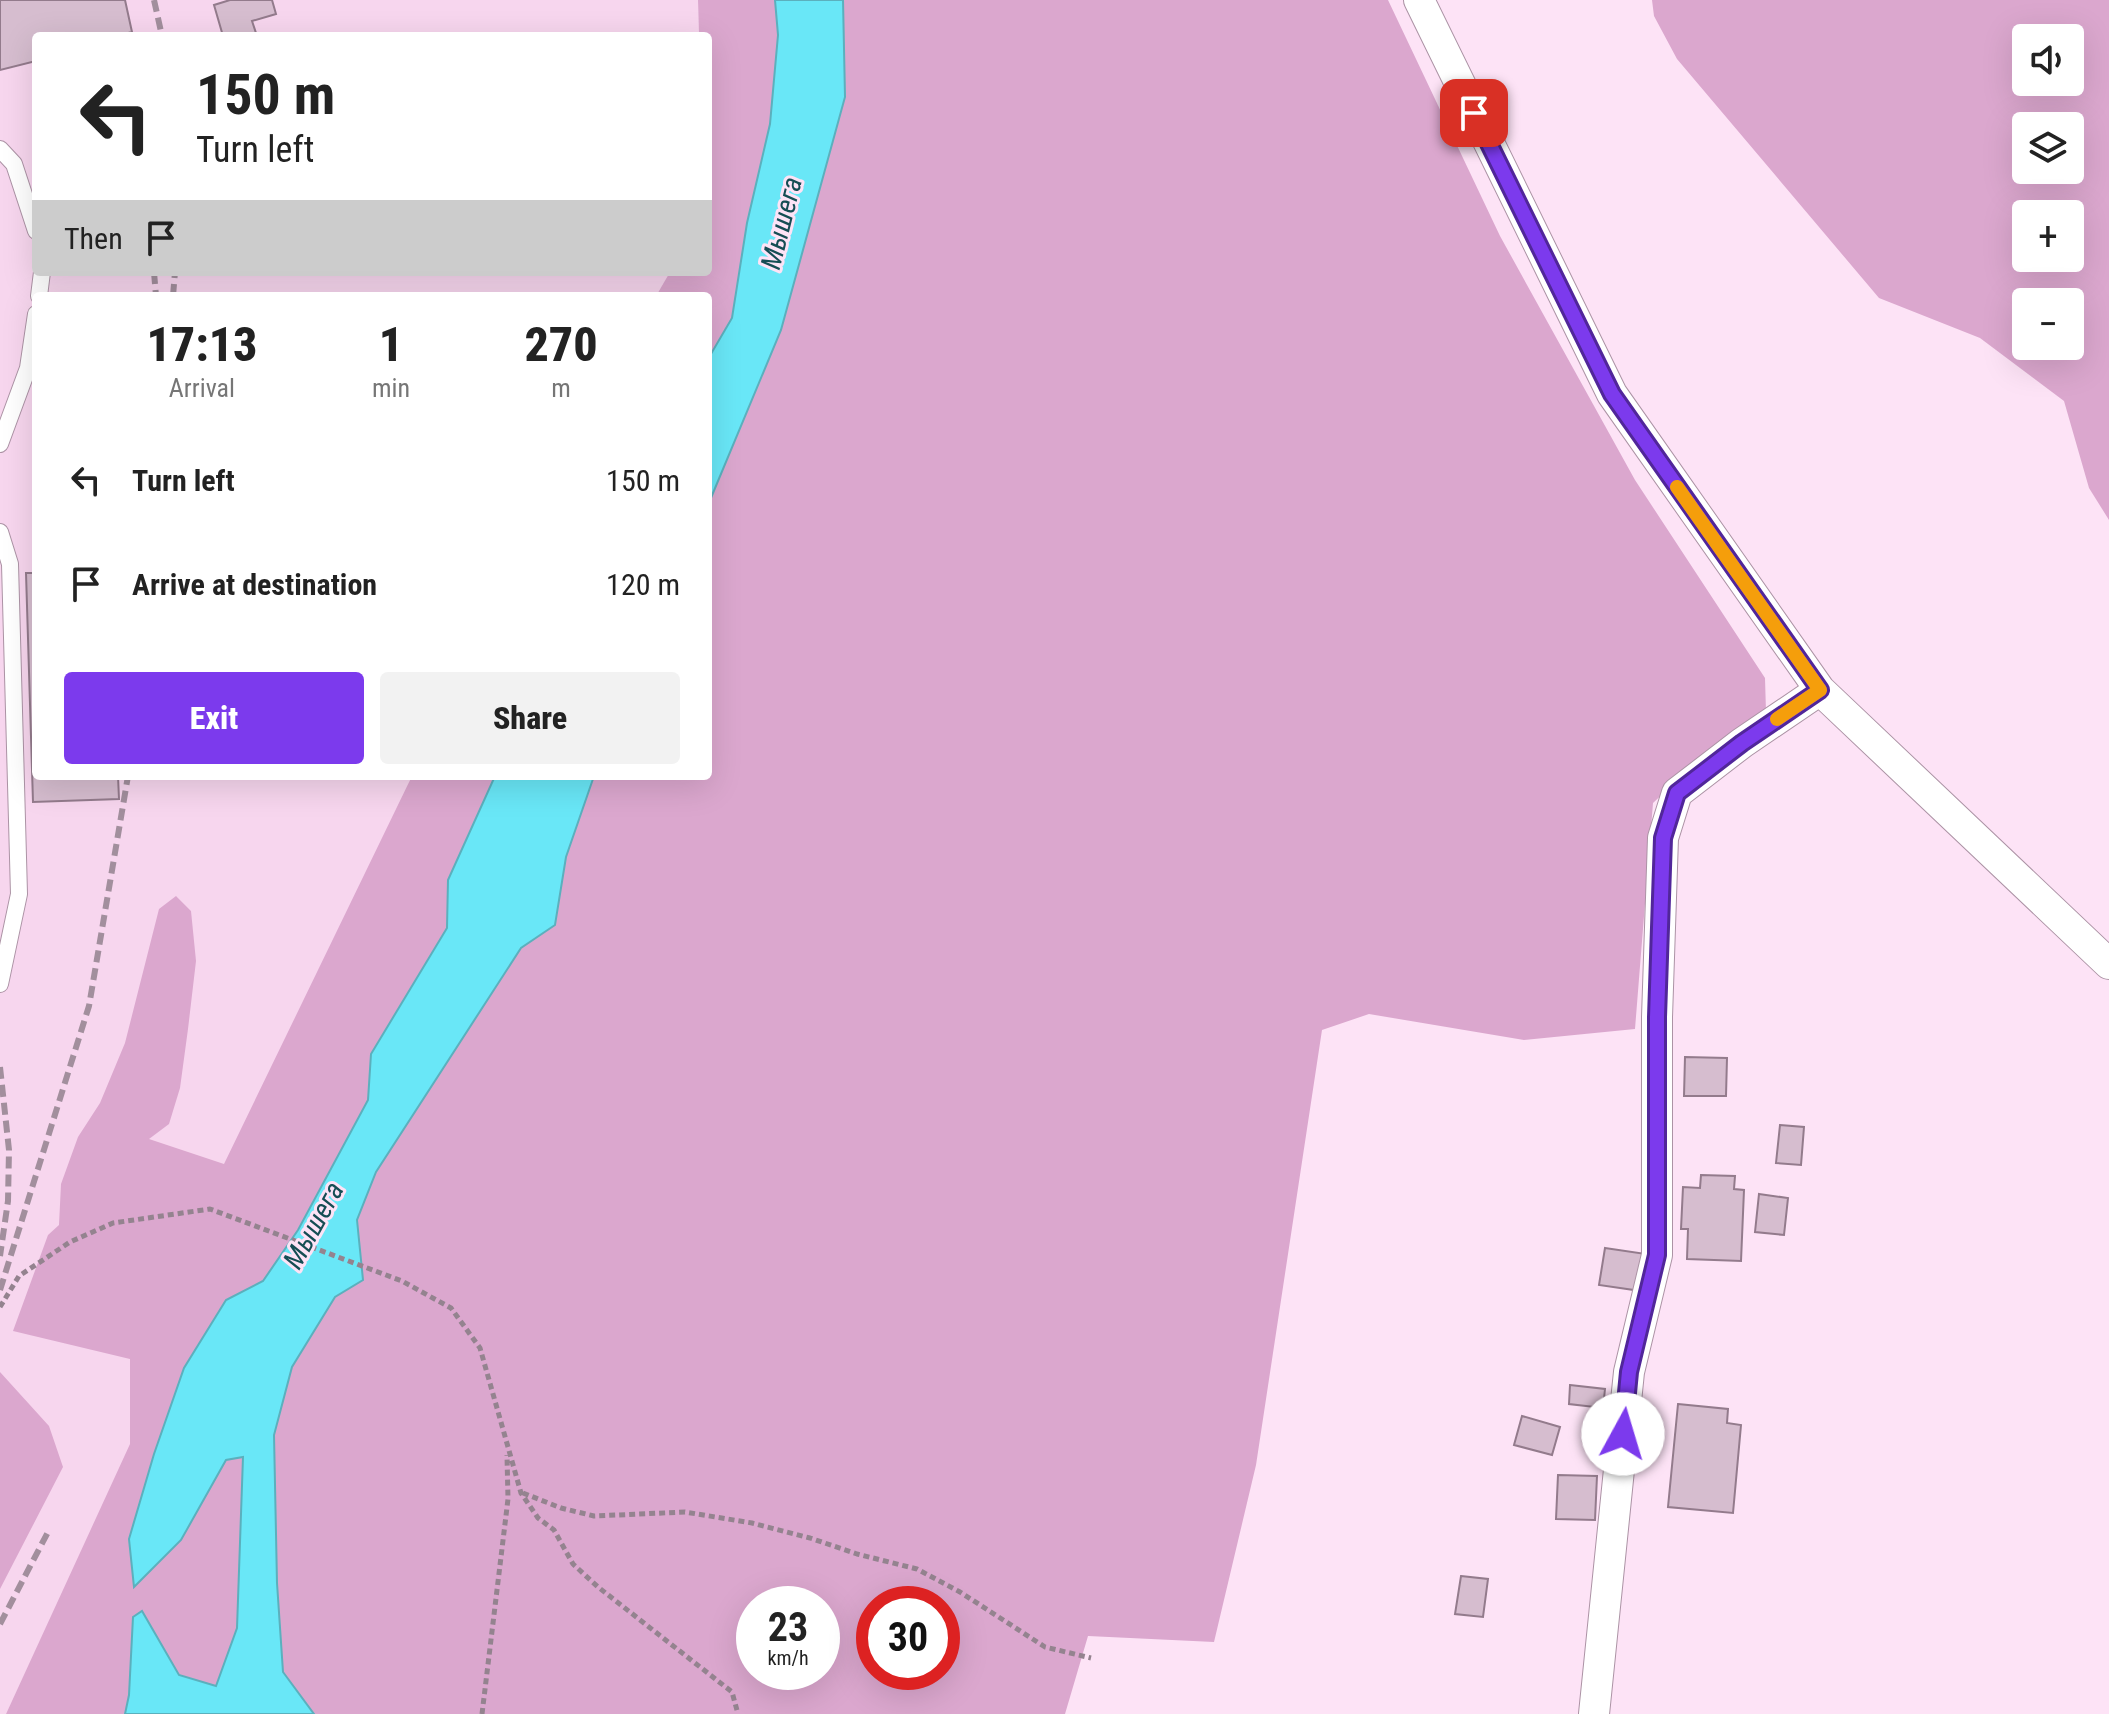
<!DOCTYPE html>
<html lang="en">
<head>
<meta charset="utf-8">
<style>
	body { margin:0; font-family:"Roboto Condensed",sans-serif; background:#f2f2f2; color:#222; height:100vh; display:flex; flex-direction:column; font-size:30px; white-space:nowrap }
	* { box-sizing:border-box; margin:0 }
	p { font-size:26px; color:#767676 }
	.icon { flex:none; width:44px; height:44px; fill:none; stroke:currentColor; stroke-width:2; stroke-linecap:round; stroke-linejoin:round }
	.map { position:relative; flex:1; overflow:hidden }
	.sheet { position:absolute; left:32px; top:292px; width:680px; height:488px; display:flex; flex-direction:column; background:#fff; border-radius:8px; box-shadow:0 8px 32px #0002 }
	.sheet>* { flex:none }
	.hud { position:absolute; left:32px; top:32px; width:680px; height:244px; border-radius:8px; box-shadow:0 8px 32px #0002; background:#fff; color:#222; overflow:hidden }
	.tools { position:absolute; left:2012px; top:24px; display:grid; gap:16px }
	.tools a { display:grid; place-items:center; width:72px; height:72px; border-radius:8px; background:#fff; box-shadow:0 8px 32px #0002; font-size:40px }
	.speed { position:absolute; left:736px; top:1586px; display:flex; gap:16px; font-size:40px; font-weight:700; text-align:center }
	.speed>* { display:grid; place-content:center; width:104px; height:104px; border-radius:50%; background:#fff; box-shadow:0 8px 32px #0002; line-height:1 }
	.speed small { font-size:20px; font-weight:400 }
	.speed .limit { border:12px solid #d22; background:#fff; color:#111 }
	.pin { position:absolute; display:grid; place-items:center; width:68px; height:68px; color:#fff; margin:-34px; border-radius:16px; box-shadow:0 4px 12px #0006 }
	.me { position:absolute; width:88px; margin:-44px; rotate:6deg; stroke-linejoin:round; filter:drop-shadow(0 0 6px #0008) }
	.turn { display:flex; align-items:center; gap:28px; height:168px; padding:0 32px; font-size:36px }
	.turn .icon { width:104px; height:104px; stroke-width:2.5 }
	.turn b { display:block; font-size:56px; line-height:68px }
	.then { display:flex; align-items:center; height:76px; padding:0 32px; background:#0003; gap:16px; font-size:30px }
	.eta { display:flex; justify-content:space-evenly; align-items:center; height:136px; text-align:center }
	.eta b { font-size:48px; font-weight:800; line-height:56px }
	.action { display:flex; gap:16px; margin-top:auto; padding:16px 32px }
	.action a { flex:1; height:92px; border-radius:8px; background:#7c3aed; color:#fff; font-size:32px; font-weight:800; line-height:92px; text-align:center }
	.action a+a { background:#f2f2f2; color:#222 }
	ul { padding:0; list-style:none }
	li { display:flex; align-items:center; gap:24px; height:104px; padding:0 32px }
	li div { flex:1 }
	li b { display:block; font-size:30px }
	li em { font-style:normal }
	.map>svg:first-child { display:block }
</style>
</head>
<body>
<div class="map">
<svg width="2109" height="1714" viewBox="0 0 2109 1714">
	<rect width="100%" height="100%" fill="#fde3f6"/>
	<!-- built -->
	<path fill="#f7d6ee" d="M0,0h698l1,36h-663v236h634l-14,24h-620v480h376l-281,670 -125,268h-6z"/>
	<!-- green -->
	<path fill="#dba7ce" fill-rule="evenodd" d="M698,0h77l3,35 -8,89 -23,99 -15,95 -24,41v-63h-52l14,-24h38v-236h-9z
		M843,0h545l112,236 135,244 130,198 1,34 -62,43 -51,48 -18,226 -111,11 -155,-26 -47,16 -66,435 -42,177 -126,-6 -23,78h-751l-31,-42 -6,-89 -3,-148 18,-67 43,-71 28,-17 -6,-60 19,-48 145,-225 34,-22 11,-68 28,-81h114v-271l73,-175 64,-233zM754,1604h68v68h-68zM874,1604h68v68h-68z
		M1652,0h457v520l-20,-32 -25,-87 -84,-63 -101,-40 -202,-239 -23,-43zM2026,38h44v44h-44zM2026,126h44v44h-44zM2026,214h44v44h-44zM2026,302h44v44h-44z
		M412,776h83l-47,104 -1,48 -76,126 -3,46 -70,130 -35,51 -37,19 -42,68 -30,86 -25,85 5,47 47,-46 45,-80 17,-3 -6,171 -21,58 -37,-11 -50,20 -4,19h-119l124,-270v-85l-117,-28 35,-96 11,-10 2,-41 17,-47 22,-34 25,-60 34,-134 17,-13 15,15 5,50 -8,68 -8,59 -11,36 -20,15 75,25z
		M0,1372l49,54 14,41 -63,122z"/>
	<!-- water -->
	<path fill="#69e7f7" stroke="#5bb0bd" stroke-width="2" d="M775,0h68l2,97 -64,233 -73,175v-146l24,-41 15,-95 23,-99 8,-89z
		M495,776h99l-28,81 -11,68 -34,23 -145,224 -19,48 6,60 -28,17 -43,70 -18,68 3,148 6,89 31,42h-189l4,-19 4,-78 9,-6 37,64 37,11 21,-58 6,-171 -17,3 -45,80 -47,47 -5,-48 25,-85 30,-86 42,-68 37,-19 35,-51 70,-130 3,-46 76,-126 1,-48z"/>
	<!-- building -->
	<path fill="#d6bdcf" stroke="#937b8c" stroke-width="2" d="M0,0h125l7,32 -15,4h-81v25l-36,9z
		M230,0h42l4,14 -24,7 5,15h-34l-9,-31z
		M26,573h10v203h82l1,23 -86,3z
		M1685,1057l42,1 -1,38h-42z
		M1780,1125l24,2 -3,38 -25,-2z
		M1701,1175l34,1 -1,13 10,1 -3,71 -54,-2 1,-30h-7l2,-42 17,1z
		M1759,1194l29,4 -4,37 -29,-3z
		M1605,1248l41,6 -5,37 -42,-6z
		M1570,1385l35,4 -2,19 -34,-4z
		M1678,1404l50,5 -1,14 14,2 -8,88 -65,-6z
		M1522,1416l38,11 -8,28 -38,-10z
		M1558,1475l39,1 -2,44 -39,-1z
		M1461,1576l27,3 -5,38 -28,-3z"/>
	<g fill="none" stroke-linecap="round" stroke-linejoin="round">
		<defs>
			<path id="lane" d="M0,149l14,15 22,67
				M39,296l3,-24
				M0,444l28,-76 8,-54
				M0,532l10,32 9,330 -19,90"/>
			<path id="street" d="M1419,0l193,394 208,296 289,274
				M1594,1714l35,-342 28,-117v-238l6,-179 14,-45 65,-50 78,-53"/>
		</defs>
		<!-- lane casing -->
		<use href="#lane" stroke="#ac93a5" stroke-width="18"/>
		<!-- street casing -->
		<use href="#street" stroke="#ac93a5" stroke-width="32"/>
		<!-- path -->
		<path stroke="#94838f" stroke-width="5" stroke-dasharray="6 4" stroke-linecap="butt" d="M0,1307l19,-31 51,-34 43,-19 97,-14 192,72 49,27 29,40 41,145 17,25 16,12 19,34 25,23 134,105 6,22
			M523,1493l38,15 33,8 91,-4 67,11 58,15 47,16 60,15 43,23 85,55 46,11
			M482,1714l26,-215 -1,-44"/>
		<!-- lane -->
		<use href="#lane" stroke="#fff" stroke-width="16"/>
		<!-- street -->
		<use href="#street" stroke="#fff" stroke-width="30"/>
		<!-- rail -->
		<path stroke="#a28f9d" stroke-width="6" stroke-dasharray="12 6" stroke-linecap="butt" d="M154,0l8,36
			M154,272l2,24
			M173,296l2,-24
			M0,1067l9,83 -1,51 -8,55
			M0,1290l89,-284 39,-230
			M0,1624l48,-92"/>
	</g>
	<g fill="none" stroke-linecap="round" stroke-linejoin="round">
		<defs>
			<path id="route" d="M1474,113l138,281 208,296 -78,53 -65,50 -14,45 -6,179v238l-28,117 -6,62"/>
		</defs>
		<!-- route casing -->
		<use href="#route" stroke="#51269a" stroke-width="20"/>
		<!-- route -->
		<use href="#route" stroke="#7c3aed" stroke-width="14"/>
		<!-- slow -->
		<path stroke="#f59e0b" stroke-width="14" d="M1677,487l143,203 -43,29"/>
	</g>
	<g text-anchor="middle" stroke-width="6" stroke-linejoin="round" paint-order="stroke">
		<!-- water labels -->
		<g font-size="28" font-style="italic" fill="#154d54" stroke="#fde3f6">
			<text transform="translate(781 223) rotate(-76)" y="10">Мышега</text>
			<text transform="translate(313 1225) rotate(-61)" y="10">Мышега</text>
		</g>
	</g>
</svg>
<div class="tools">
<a><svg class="icon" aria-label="sound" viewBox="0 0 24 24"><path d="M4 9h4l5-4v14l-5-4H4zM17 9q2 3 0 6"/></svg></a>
<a><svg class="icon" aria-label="layers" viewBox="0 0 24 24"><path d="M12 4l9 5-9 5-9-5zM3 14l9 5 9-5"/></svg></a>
<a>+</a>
<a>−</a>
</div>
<div class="speed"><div>23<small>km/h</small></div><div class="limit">30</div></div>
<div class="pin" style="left:1474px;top:113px;background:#d93025"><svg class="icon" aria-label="arrive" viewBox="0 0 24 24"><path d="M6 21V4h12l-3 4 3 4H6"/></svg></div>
<svg class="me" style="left:1623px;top:1434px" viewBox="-20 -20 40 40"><circle r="19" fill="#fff"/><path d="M0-13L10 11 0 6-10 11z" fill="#7c3aed"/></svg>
<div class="hud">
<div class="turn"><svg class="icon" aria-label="left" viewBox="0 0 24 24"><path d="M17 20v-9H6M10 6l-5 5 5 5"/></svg><div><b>150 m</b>Turn left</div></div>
<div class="then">Then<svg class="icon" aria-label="arrive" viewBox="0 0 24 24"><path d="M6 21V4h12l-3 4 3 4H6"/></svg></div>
</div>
<section class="sheet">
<div class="eta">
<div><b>17:13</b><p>Arrival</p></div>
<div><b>1</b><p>min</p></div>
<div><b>270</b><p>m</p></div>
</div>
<ul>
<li><svg class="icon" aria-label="left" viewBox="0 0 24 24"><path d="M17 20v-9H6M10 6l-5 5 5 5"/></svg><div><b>Turn left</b></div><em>150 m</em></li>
<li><svg class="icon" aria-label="arrive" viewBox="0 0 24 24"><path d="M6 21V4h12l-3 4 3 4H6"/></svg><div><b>Arrive at destination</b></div><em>120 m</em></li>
</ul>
<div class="action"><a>Exit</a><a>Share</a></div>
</section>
</div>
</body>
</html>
